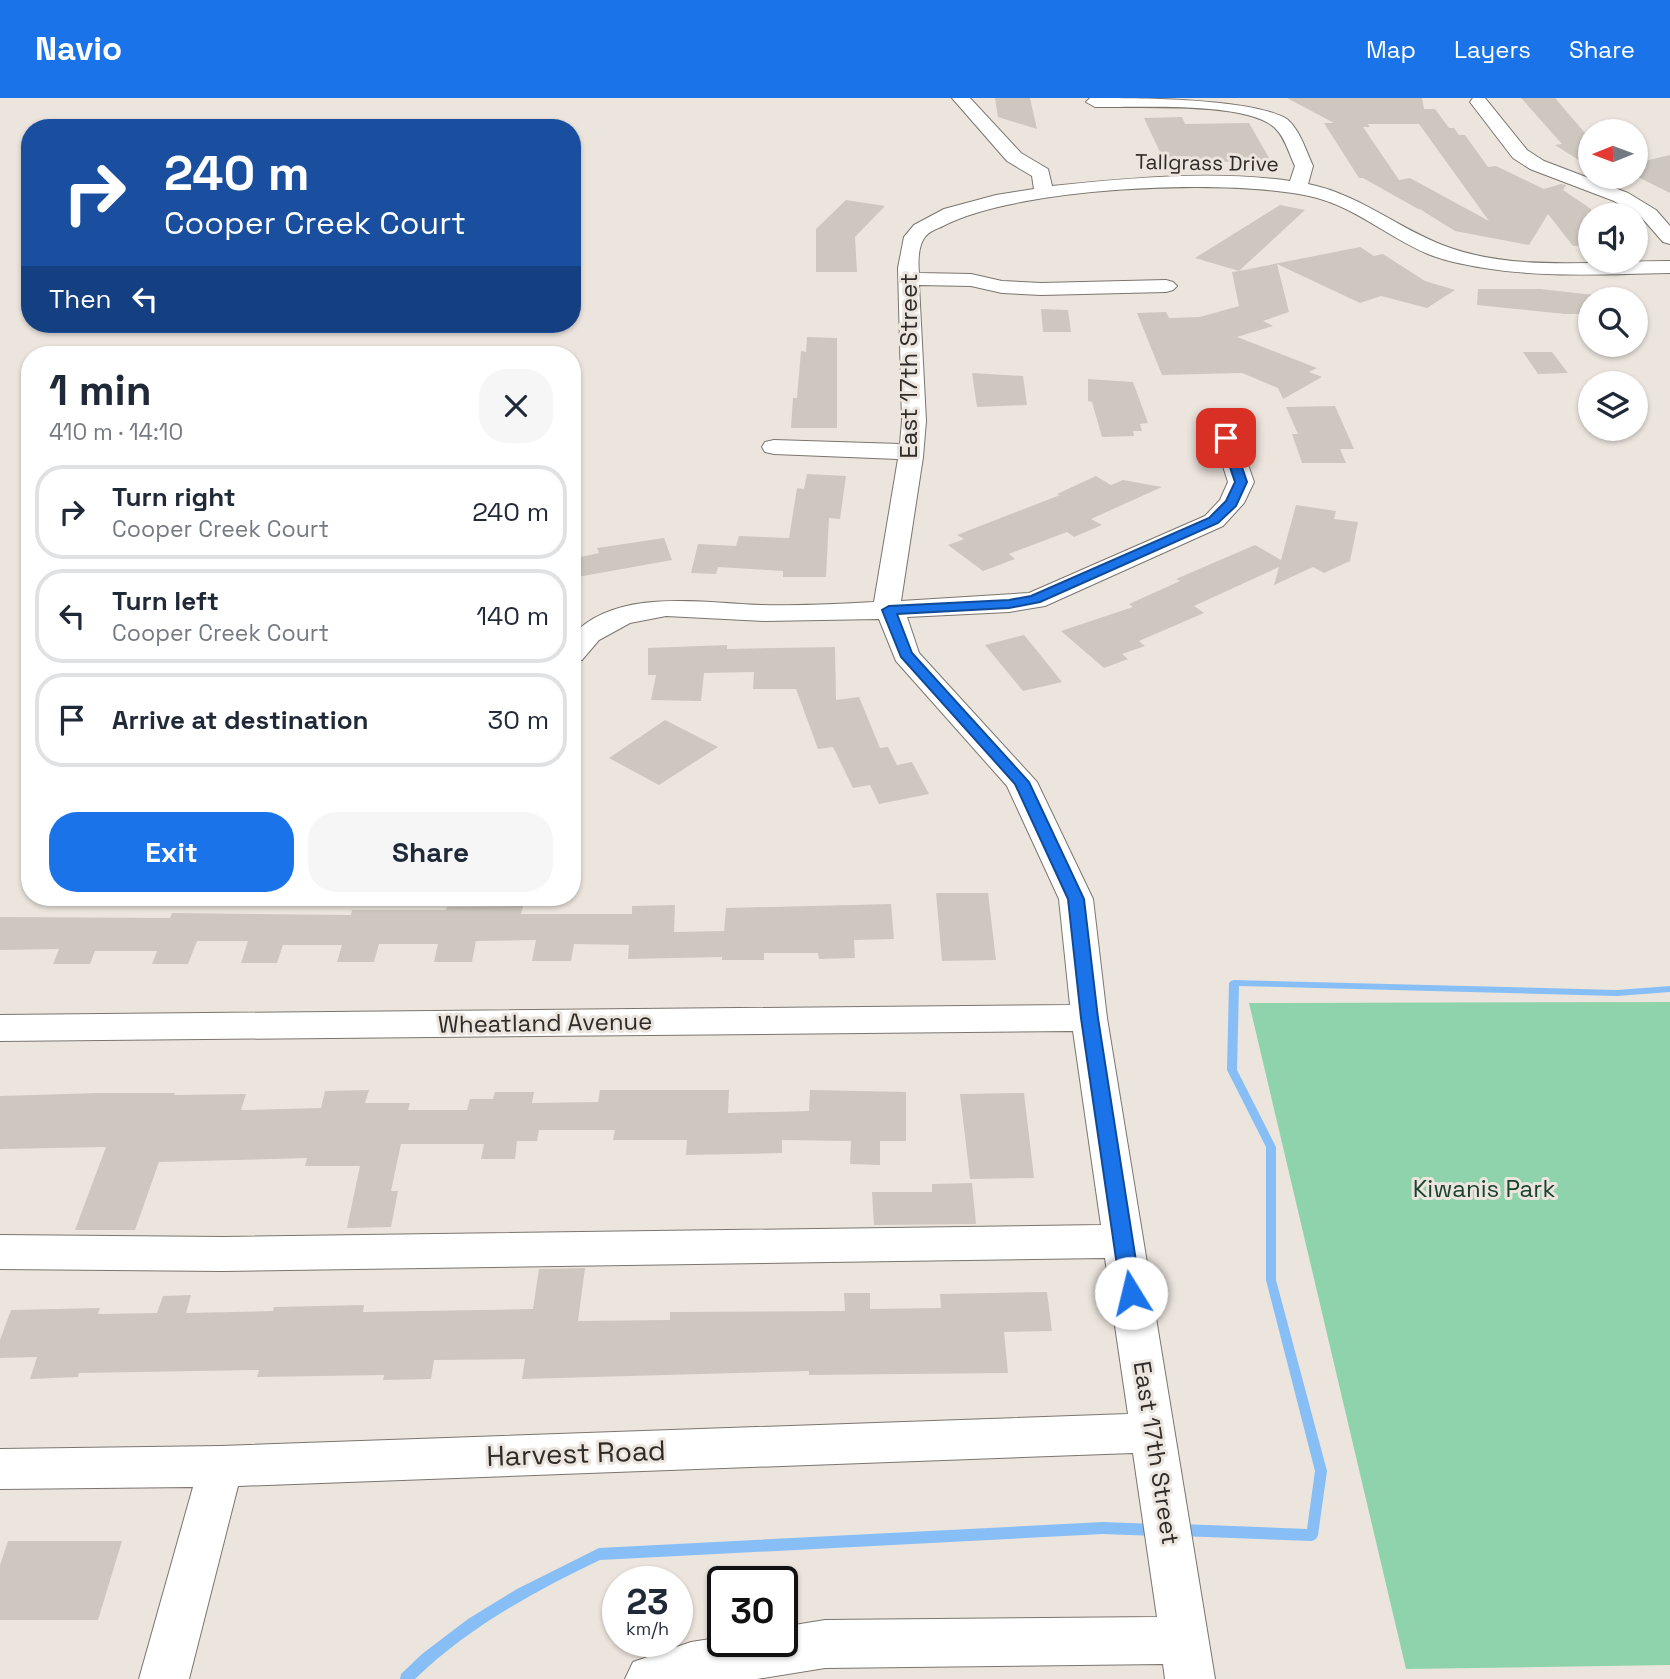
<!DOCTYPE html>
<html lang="en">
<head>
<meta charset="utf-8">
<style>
	body { margin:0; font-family:"Space Grotesk",sans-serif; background:#f6f6f7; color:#1f2937; height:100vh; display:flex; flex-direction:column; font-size:26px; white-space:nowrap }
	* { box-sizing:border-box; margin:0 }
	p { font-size:23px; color:#747a83 }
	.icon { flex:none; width:38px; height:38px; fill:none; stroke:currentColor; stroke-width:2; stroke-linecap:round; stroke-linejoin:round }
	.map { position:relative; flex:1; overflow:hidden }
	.drawer { position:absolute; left:21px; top:248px; width:560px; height:560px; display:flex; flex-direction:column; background:#fff; border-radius:28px; box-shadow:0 2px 5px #0004 }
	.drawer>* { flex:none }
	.banner { position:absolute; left:21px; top:21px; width:560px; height:214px; border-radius:28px; box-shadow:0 2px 5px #0004; background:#1a4fa0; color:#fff; overflow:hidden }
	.needle { width:46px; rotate:269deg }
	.tools { position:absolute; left:1578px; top:21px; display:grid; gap:14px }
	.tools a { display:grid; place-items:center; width:70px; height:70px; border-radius:50%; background:#fff; box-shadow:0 2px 5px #0004; font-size:35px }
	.speed { position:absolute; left:602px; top:1468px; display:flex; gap:14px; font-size:35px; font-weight:700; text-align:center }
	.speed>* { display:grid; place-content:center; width:91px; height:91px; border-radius:50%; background:#fff; box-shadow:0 2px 5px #0004; line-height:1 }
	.speed small { font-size:18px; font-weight:400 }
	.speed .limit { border:4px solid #111; border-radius:10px; background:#fff; color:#111 }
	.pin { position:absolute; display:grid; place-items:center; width:60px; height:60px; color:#fff; margin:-30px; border-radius:14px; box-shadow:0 4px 10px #0006 }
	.me { position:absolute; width:77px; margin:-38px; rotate:351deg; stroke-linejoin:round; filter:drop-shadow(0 0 5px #0008) }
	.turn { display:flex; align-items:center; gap:24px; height:147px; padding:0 28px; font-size:32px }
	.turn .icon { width:91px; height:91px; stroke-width:2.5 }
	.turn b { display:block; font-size:49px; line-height:60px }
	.then { display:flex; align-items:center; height:66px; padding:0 28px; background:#0003; gap:14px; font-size:26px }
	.round { display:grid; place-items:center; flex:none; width:74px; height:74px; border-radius:28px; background:#f6f6f7 }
	.overview { display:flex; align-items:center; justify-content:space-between; height:119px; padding:0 28px }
	h1 { font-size:42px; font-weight:700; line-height:52px }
	.action { display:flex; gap:14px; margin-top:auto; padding:14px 28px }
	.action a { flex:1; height:80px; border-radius:28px; background:#1a73e8; color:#fff; font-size:28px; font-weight:700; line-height:80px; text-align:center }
	.action a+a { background:#f6f6f7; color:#1f2937 }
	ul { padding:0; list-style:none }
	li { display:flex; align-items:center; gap:21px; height:94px; margin:0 14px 10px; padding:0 14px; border:4px solid #e0e1e3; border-radius:28px }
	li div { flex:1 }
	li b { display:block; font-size:26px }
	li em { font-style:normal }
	header { display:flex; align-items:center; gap:42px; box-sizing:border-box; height:98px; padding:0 35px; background:#1a73e8; color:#fff }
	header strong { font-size:33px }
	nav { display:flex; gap:38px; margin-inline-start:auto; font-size:24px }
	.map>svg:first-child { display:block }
</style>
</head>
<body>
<header>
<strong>Navio</strong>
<nav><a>Map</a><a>Layers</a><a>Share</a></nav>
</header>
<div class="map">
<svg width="1670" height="1581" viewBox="0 0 1670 1581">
	<rect width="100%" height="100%" fill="#ece5de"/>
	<!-- green -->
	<path fill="#8fd3ac" d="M1670,904v663l-264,4 -157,-666z"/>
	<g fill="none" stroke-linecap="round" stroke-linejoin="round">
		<!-- stream -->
		<path fill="#87bef6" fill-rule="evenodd" d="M1234,882l383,10 53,-4v6l-53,4 -378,-10 -2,84 39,77v133l51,191 -9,64 -2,4 -4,2 -132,-5 -4,-2 -2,-4 2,-4 4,-2 127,5 8,-58 -49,-191v-133l-39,-77 2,-87 2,-2z
			M1103,1424l53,2 4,2 2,4 -2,4 -4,2 -53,-2 -503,26c-67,32 -131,67 -185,119h-15l1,-5 21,-20 46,-35 49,-30 82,-41z"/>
	</g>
	<!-- building -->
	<path fill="#cec7c0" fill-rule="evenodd" d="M995,0h35l7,31 -39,-12z
		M1287,0h135l2,11h11l14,19h5l5,7h6l23,32 8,-1 48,23 17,-5 5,1 -3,5 28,19v36l-18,1 -25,-32 -19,31 -74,-14 -37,-23 2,2 -57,-32h-4l-35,-55h10zM1368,26h51l70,97 -79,-43 -11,2 -36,-53h7z
		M1521,0h34l36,42v28l-36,-23 7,-1z
		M1182,19l3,7 64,-1 23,40 -81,-2 2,3 -27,1 -22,-47z
		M1670,57v38l-34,-17v-13z
		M846,102l39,6 -30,31 2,35h-41v-43z
		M1280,107l25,5 -66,61 121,-24 14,9 9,-2 42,27 30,9 -28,18 -46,-12 -21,7 -83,-39 12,48 -26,9 10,5 -36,11 80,31 -8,4 13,5 -39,22 -5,-11 -36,-15 -80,2 -25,-62 29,-1 3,6 31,-1 39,-11 -7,-34 7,-1 -44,-13z
		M1478,191h62l90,10h-39v15h-26l-88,-9z
		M1041,211l27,1 3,22h-28z
		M807,239l30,1v90h-46l2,-30h4l4,-47 5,1z
		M1523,254h29l16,21 -30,1z
		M972,275l51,3 4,29 -50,2z
		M1088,281l45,3 15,41 -8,1 2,7h-9l1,5 -32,1 -10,-35 -4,-1z
		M1335,308l19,43h-14l6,14h-44l-10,-29h6l-12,-27z
		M807,376l39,2 -6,43 -11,-1 -3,59h-43v-6l-65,-4 -2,7 -25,-1 7,-29 38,2 3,-10 50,2 8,-50 7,1z
		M1096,378l15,9 12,-5 39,7 -71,32 11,6 -28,12 -7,-5 -58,22 6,5 -32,12 -35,-26 16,-6 -7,-4 103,-40 -3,-1z
		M1296,407l40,6 -2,8 24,3 -8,39 -26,12 -11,-6 -39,18 5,-18 -85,39 10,7 -65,28 6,5 -23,8 6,5 -24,9 -43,-37 72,-24 -4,-3 51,-23 -4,-2 79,-34 26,15z
		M664,440l8,22 -100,18v-19l27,-6 -2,-5z
		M1024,537l10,12 28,35 -39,9 -38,-46z
		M727,547v4l108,-2 1,53 23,-3 21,51 8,-1 9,18 15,-3 17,32 -50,10 -9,-19 -17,3 -20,-41 -15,2 -22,-60h-43l1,-17 -50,1 -3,28 -50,-1 5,-25h-8v-27z
		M665,622l53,27 -59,38 -50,-27z
		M936,795h52l8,67 -54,1z
		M891,806l3,35 -40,1 1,18 -36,1 -1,-6h-54v7h-42v-3l-94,2 1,-14 -55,-1 -3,17h-39l4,-21 -60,1 -4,21h-38l4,-18h-59l-5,18h-37l5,-17h-59l-6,18h-36l7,-22h-51l-9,23h-36l5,-13h-62l-5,13h-37l6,-15 -59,1v-33l170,1 2,-5 179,2 1,-5h94l1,-3 76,-1 -2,8h111v-8l43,-1 -1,27 50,-1 2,-23z
		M369,992l-4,13h45l-2,7h59l3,-11h23l2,-7h39l-2,11 66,-1 2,-12h129l-1,23 81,-2 1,-21 96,2v49h-26v24l-30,-1 1,-23 -69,-1v13l-96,2 1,-15h-74l2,-10h-76l-2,11h-20l-2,18h-34l3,-15h-83l-10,47h7l-7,36 -44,1 13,-62h-55l2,-8 -148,4 -24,68h-60l31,-83 -106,2v-53l99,-3h76l-1,2 72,-1 -5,16 80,-2 4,-17z
		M1024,995l10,85 -64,1 -10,-85z
		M972,1085l4,41 -102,1 -2,-33h60v-8z
		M585,1170l-7,53 92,-1v-8l175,-1 -1,-18h26v16l71,-1 -1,-14 107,-2 5,39 -48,1 4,41 -199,2v-4l-287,8 3,-20 -91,1 -3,19 -48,1 1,-5 -127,2 2,-7 -180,3 -1,4 -48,2 7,-22 -37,1v-18l11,-30 89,-2 -2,6 59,-1 6,-17 28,-1 -5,18 87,-2 1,-4 90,-2 -1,7 170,-3 6,-40z
		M8,1443h114l-24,79h-98v-55z"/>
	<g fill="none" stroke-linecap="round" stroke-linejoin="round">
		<defs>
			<path id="minor" d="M952,0h18l51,55 27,16 4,17c78,-8 160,-16 238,-5l5,-15c-6,-12 -10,-29 -20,-38 -28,-27 -140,-20 -180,-21l-9,-5 4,-4c47,0 161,0 197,21 13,11 19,32 26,47l-5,18c51,10 89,44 137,62 69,26 152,15 225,15v12c-62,1 -124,5 -186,-5 -18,-3 -39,-7 -56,-14 -41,-17 -75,-49 -119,-58 -84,-18 -292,-9 -366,30 -6,3 -14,5 -18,11 -7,9 -7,25 -6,36l52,1 31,7 39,2 125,-3 7,2 4,4 -4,4 -7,2 -125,3 -39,-2 -31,-7 -52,-1 7,136 -3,36 -22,144 128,-8 176,-77 15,-16 8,-18 -21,-66 4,-5h16l4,5 23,66 -10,21 -21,23 -178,80 -36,6 -102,5 12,36 118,129 56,117 14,119 108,661h-50l-2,-15 -338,4 -68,11h-132l8,-17 58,-20 32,-5v5h59v-15l43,-7 332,-3 -24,-164 -895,33 -49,193h-50l54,-192 -193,2v-40l221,-3 907,-32 -23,-156 -882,13 -223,-2v-34l223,2 878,-12 -28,-194 -1073,10v-26l1070,-10 -11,-106 -52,-113 -111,-125 -17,-42 -115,2 -98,-5 -36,7 -31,17 -17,20 -10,2v-26c43,-49 132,-33 189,-31 38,1 76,-1 113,-3l24,-143 -124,-5 -9,-2 -3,-5 3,-5 9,-2 126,4 2,-23 -4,-153 6,-31 10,-12 30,-16 52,-14 38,-6 -2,-13 -25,-15z
				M1473,0h12l42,52 17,11 84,32 28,17 14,16v18l-7,-2 -21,-24 -28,-17 -84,-32 -17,-11 -43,-56z"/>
		</defs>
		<!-- minor casing -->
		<use href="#minor" stroke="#7a756e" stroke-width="2"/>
		<!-- minor -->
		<use href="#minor" fill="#fff" fill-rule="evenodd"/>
	</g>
	<!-- route -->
	<path fill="#1a73e8" stroke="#114b97" stroke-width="2" d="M1226,336l6,4 15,44 -11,24 -18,17 -178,79 -31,6 -112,6 15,39 117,129 55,117 14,119 43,275 -3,6 -7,2 -7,-2 -3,-6 -40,-275 -13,-119 -53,-115 -114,-127 -19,-47 7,-4 120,-6 22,-4 178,-78 17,-17 9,-19 -15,-44z"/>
	<g text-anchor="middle" stroke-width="6" stroke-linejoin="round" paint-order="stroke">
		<!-- far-street labels -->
		<g font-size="21" fill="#2e2b29" stroke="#ece5de">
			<text transform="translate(1207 65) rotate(1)" y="7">Tallgrass Drive</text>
		</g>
		<!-- street labels -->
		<g font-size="24" fill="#2e2b29" stroke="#ece5de">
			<text transform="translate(909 268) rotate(-90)" y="8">East 17th Street</text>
			<text transform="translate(545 925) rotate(-1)" y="8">Wheatland Avenue</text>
			<text transform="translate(1156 1355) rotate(81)" y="8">East 17th Street</text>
		</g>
		<!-- park labels -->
		<g font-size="24" fill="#18432d" stroke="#ece5de">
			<text x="1484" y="1099">Kiwanis Park</text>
		</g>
		<!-- near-street labels -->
		<g font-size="28" fill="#2e2b29" stroke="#ece5de">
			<text transform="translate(576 1355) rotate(-2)" y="10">Harvest Road</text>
		</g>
	</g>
</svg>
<div class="tools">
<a><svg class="needle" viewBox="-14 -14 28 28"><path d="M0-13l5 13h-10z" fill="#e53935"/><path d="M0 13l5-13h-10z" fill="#747a83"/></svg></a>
<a><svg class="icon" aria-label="sound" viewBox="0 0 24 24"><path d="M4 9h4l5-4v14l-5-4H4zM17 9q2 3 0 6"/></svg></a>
<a><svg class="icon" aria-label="search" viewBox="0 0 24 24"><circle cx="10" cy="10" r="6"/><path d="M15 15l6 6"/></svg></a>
<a><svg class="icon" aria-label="layers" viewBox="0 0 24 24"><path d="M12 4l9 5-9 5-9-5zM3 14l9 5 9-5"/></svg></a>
</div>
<div class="speed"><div>23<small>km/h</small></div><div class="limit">30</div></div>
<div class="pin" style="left:1226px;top:340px;background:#d93025"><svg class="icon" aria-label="arrive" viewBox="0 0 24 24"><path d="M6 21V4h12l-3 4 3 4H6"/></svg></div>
<svg class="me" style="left:1131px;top:1195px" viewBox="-20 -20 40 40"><circle r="19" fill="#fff"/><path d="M0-13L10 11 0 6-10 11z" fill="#1a73e8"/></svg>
<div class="banner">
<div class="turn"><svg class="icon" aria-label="right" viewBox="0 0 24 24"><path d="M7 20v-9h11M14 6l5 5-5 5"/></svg><div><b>240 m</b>Cooper Creek Court</div></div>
<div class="then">Then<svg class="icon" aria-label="left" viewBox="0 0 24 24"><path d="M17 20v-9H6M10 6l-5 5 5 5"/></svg></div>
</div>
<section class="drawer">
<div class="overview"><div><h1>1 min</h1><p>410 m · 14:10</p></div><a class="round"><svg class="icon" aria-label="close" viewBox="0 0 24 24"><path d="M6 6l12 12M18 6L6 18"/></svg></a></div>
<ul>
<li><svg class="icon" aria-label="right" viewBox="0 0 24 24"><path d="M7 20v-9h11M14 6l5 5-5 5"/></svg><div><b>Turn right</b><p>Cooper Creek Court</p></div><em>240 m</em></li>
<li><svg class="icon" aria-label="left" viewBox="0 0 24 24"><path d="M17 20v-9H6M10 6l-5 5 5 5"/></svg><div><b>Turn left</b><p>Cooper Creek Court</p></div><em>140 m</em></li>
<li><svg class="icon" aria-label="arrive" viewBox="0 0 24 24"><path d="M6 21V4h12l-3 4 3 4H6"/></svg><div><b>Arrive at destination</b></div><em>30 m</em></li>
</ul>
<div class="action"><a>Exit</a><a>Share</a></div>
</section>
</div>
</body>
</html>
